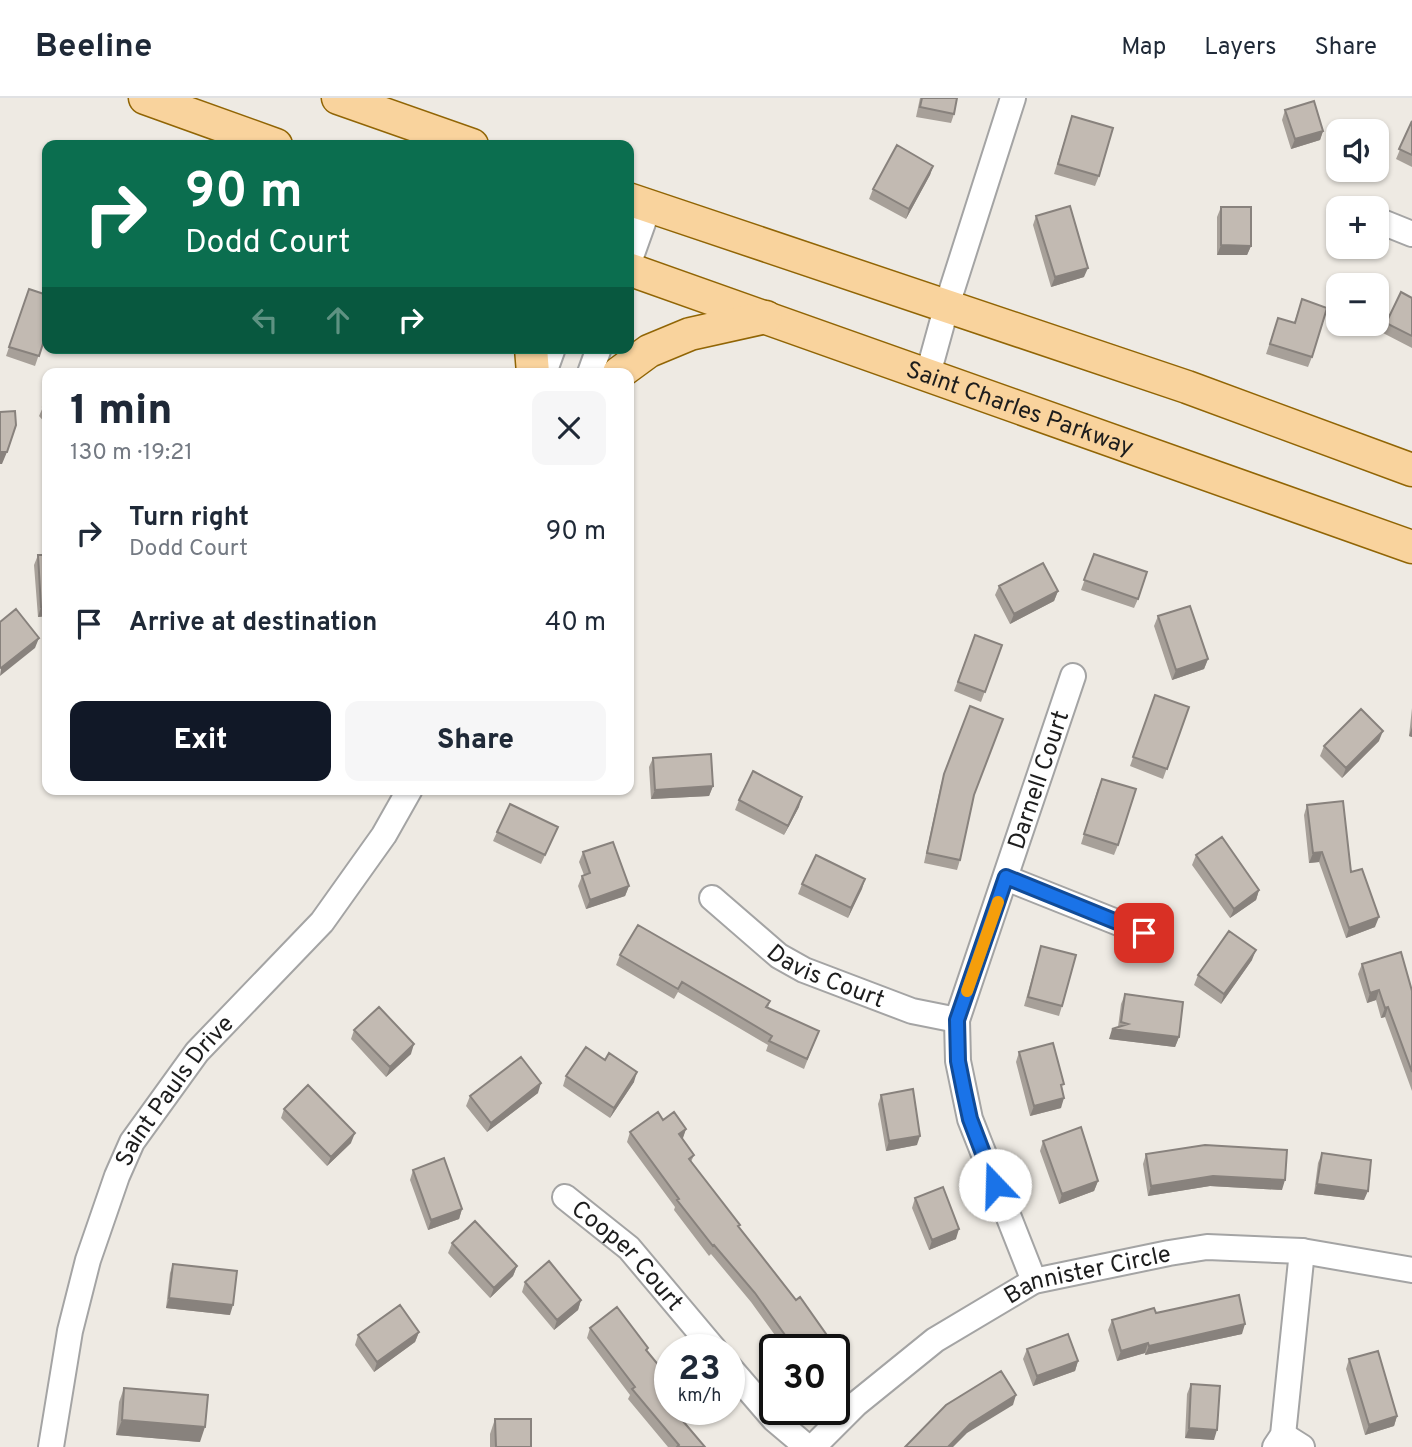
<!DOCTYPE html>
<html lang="en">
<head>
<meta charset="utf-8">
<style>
	body { margin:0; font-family:Overpass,sans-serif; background:#f6f6f7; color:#1f2937; height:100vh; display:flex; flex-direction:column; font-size:26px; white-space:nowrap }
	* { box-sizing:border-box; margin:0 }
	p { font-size:23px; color:#747a83 }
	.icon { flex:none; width:38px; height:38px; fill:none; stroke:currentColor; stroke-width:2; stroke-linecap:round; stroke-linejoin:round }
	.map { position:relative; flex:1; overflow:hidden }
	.drawer { position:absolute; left:42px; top:270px; width:592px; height:427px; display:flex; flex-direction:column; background:#fff; border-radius:14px; box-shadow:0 2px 5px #0004 }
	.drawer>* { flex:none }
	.banner { position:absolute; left:42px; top:42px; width:592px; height:214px; border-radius:14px; box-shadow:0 2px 5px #0004; background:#0b6e4f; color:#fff; overflow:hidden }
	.fabs { position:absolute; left:1326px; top:21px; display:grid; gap:14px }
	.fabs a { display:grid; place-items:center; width:63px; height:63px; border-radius:14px; background:#fff; box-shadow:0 2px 5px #0004; font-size:35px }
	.speed { position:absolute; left:654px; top:1236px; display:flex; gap:14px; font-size:35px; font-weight:700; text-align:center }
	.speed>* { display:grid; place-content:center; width:91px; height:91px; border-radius:50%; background:#fff; box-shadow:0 2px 5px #0004; line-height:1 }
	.speed small { font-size:18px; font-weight:400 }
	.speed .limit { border:4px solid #111; border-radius:10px; background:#fff; color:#111 }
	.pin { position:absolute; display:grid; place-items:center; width:60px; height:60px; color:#fff; margin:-30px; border-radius:14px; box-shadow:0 4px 10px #0006 }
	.me { position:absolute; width:77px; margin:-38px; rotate:339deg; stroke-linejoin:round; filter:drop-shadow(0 0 5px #0008) }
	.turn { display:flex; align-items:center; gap:24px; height:147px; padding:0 28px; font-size:32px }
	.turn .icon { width:91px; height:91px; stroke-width:2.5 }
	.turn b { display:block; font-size:49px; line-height:60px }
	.lanes { display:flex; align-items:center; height:66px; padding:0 28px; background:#0003; justify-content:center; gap:35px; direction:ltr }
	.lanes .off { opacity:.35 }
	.round { display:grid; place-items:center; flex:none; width:74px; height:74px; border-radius:14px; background:#f6f6f7 }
	.summary { display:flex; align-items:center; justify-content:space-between; height:119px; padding:0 28px }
	h1 { font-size:42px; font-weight:800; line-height:52px }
	.cta { display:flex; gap:14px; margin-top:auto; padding:14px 28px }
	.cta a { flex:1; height:80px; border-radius:14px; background:#111827; color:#fff; font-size:28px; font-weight:800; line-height:80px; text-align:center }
	.cta a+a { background:#f6f6f7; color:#1f2937 }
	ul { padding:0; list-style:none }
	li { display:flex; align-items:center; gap:21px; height:91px; padding:0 28px }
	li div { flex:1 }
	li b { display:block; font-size:26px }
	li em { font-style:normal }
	header { display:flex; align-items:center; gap:42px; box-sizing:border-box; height:98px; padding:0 35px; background:#fff; border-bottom:2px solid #e0e1e3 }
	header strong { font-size:33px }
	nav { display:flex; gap:38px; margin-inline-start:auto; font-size:24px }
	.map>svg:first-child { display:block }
</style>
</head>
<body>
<header>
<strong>Beeline</strong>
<nav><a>Map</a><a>Layers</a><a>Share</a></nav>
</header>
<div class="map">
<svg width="1412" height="1349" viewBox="0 0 1412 1349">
	<rect width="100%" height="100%" fill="#eeeae3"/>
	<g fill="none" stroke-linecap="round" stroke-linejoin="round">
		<defs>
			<g id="minor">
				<path d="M1377,122l35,14"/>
				<path d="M628,167l21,-59"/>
				<path d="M544,275l9,-25"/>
				<path d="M590,275l9,-25"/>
				<path d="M928,276l19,-69 66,-207"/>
				<path d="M1006,780l138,55"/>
				<path id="s1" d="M712,800l67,58 25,14 108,41 45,9"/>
				<path id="s2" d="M565,1099l64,51 85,101"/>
				<path id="s3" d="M1034,1183l-64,-162 -12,-58 -1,-41 116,-344"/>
				<path d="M730,1270l44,51 33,28"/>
				<path d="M1283,1337l19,12"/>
				<path id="s4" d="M51,1349l19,-116 18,-71 29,-84 15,-34 65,-90 125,-130 62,-87 26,-46"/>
				<path id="s5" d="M813,1349l43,-43 79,-64 99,-59 135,-28 38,-6 95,4 110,19"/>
				<path d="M1275,1349l8,-12 19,-184"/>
			</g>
			<g id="major">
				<path d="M145,0l131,47"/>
				<path d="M338,0l134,47"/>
				<path d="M628,101l559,188 225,83"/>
				<path id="s6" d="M628,171l784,278"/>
				<path d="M531,250l2,25"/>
				<path d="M619,275l30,-22 41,-17 76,-17"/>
			</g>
		</defs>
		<!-- minor casing -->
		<use href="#minor" stroke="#a4a4a4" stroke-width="28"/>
		<!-- major casing -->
		<use href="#major" stroke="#916505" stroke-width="35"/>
		<!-- minor -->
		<use href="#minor" stroke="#fff" stroke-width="24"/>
		<!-- major -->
		<use href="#major" stroke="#f9d39d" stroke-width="32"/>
	</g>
	<!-- wall -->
	<path fill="#a7a099" d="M920,0h37l-3,16 -3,9 -35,-6z
		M1285,12l38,21 -3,9 -29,9 -9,-29z
		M1072,18l27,60 -4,10 -41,-12z
		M1412,23v46l-16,-8z
		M933,68l-3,9 -24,44 -37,-20 4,-10z
		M1221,109l30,39 -4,9h-30v-38z
		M1036,118l48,61 -33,10 -18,-62z
		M29,191l18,42 -12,35 -29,-10z
		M1412,200v50l-29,-15 3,-10z
		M1302,201l10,58 -4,10 -42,-13 12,-36 16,5z
		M47,304v23l-8,-9 4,-9z
		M1094,456l44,45 -4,9 -53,-18z
		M38,457h9v61l-9,1 -4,-52z
		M999,488l59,5 -4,10 -44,23 -15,-29z
		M1158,518l50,43 -4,10 -32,11 -18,-54z
		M975,537l27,10 -21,57 -27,-11z
		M1155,597l34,12 -26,72 -33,-13z
		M970,608l4,90 -14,64 -3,10 -33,-7 17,-79z
		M1412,610v29l-3,-1z
		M1379,643l-37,37 -22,-22 4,-10z
		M653,660l60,28 -4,10 -58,3 -2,-32z
		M1098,690l20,57 -4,10 -33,-11z
		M739,702l60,7 -15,28 -49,-25z
		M1307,707l68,122 -29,11 -27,-76 -10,1 -5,-48z
		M558,729l-17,37 -48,-23 4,-9z
		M583,754l46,34 -4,10 -39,13 -8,-23 4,-10 2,-1 -5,-13z
		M1196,757l63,35 -3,10 -26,18 -38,-53z
		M865,781l-17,39 -50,-24 4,-10z
		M1041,848l21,60 -3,10 -35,-10z
		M620,857l150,46 -2,7 51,23 -15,38 -38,-18 2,-6 -90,-53 -4,7 -58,-34z
		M1252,862l-31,44 -27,-19 4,-10z
		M1362,866l50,27v100l-27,-74 -4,1 -5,-18 -9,3 -9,-29z
		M1125,896l54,43 -4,10 -66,-8 9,-12 3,-23z
		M354,932l57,24 -25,23 -35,-38z
		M1019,954l43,37 -1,19 -31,8 -14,-54z
		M566,978l68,6 -24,36 -47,-32z
		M538,995l-51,39 -21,-26 4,-10z
		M881,997l36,50 -31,6 -8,-47z
		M284,1011l67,34 -24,23 -46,-48z
		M658,1014l5,8 11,-8 12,17 -4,10 12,16 -3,7 49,63 -1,3 57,72 4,-3 38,54 -3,10v-12h-50l-34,-47 -40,-48 -2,2 -35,-46 1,-3 -48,-65 3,-10z
		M1043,1043l55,40 -4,10 -35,13 -19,-53z
		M1322,1055l42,47 -50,-6 4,-31z
		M1146,1056l136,36 -72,-4 -62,10 -5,-32z
		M413,1072l49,39 -3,10 -31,11 -18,-50z
		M915,1100l41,41 -27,11 -17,-42z
		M452,1145l65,23 -4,10 -23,22 -42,-45z
		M173,1166l57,51 -64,-7 4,-35z
		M525,1184l56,18 -3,10 -24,20 -32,-38z
		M1156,1215l86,21 -97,21v-2l-28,8 -9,-31 4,-10z
		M590,1230l58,20 -1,3 45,67 -7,6 20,23h-37l-40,-48 2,-4 -43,-57z
		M419,1234l-4,10 -41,30 -19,-27 3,-10z
		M1027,1251l51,12 -3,10 -42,15 -10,-27z
		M1349,1261l48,57 -3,10 -29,9 -19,-66z
		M1191,1286l23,56 -29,-2 2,-44z
		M124,1290l76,54 -84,-7 3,-33z
		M495,1321l36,28h-41v-13z"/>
	<!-- shaded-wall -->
	<path fill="#88827d" d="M1323,33l-3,9 -29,9 4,-10z
		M933,68l-3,9 -24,44 3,-10z
		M1221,147l30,1 -4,9h-30z
		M1088,170l-4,9 -33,10 4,-10z
		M0,354h7l-5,12h-2z
		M1058,493l-4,10 -44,23 4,-10z
		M41,509h6v9l-9,1z
		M39,540l-4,10 -35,28 1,-8z
		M1208,561l-4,10 -32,11 4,-10z
		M1412,629v10l-3,-1z
		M1383,633l-4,10 -37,37 4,-10z
		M713,688l-4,10 -58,3 4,-9z
		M802,699l-3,10 -15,28 4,-9z
		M1322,754l-3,10 -10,1 4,-10z
		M865,781l-3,10 -14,29 3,-10z
		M629,788l-4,10 -39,13 4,-9z
		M1259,792l-3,10 -26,18 4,-9z
		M1379,819l-4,10 -29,11 3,-10z
		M1256,852l-4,10 -31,44 3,-10z
		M1379,892l-3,10 -9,3 3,-10z
		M1388,909l-3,10 -4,1 4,-10z
		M1112,931l67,8 -4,10 -66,-8z
		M414,946l-3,10 -25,23 4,-10z
		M637,974l-3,10 -24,36 4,-10z
		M541,985l-3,10 -51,39 4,-9z
		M1064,1000l-3,10 -31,8 4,-10z
		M686,1031l-3,9 -8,6 4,-10z
		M355,1035l-4,10 -24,23 4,-9z
		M920,1038l-3,9 -31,6 3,-10z
		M1213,1078l72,4 -3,10 -72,-4 -62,10 3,-10z
		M1098,1083l-4,10 -35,13 3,-10z
		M1317,1086l51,7 -4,9 -50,-6z
		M462,1111l-3,10 -31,11 3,-10z
		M959,1131l-3,10 -27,11 3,-10z
		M517,1168l-4,10 -23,22 4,-10z
		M169,1200l64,7 -3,10 -64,-7z
		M581,1202l-3,10 -24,20 3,-10z
		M1245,1226l-3,10 -97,21 4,-9z
		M419,1234l-4,10 -41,30 3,-10z
		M1148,1245l-3,10 -28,8 4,-10z
		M1078,1263l-3,10 -42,15 4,-10z
		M1016,1297l-3,10 -46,28 -14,14h-5l22,-23z
		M695,1311l-3,9 -13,12 3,-10z
		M1397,1318l-3,10 -29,9 4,-10z
		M122,1322l83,7 -5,15 -84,-7z
		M1189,1330l28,2 -3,10 -29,-2z"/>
	<!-- building -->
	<path fill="#c2bab2" stroke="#88827d" stroke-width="2" d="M922,0h35l-3,16 -34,-7z
		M1314,3l9,30 -28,8 -10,-29z
		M1072,18l41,12 -14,48 -41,-12z
		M1412,23v34l-13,-6z
		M897,47l36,21 -24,43 -36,-20z
		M1070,108l18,62 -33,9 -19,-61z
		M1221,109h30v39l-30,-1z
		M29,191l18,6v36l-8,25 -30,-9z
		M1401,194l11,6v38l-26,-13z
		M1302,201l25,9 -15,49 -42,-13 8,-26 17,5z
		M47,304v10l-4,-5z
		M15,313l1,14 -9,27h-7v-40z
		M1094,456l53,18 -9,27 -54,-19z
		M38,457h9v52h-6z
		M1043,465l15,28 -44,23 -15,-28z
		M1190,508l18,53 -32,11 -18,-54z
		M16,511l23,29 -38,30 -1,-1v-45z
		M975,537l27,10 -17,47 -27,-10z
		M1155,597l34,12 -22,62 -34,-12z
		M970,608l33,13 -29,76 -14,65 -33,-7 17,-79z
		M1361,611l22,22 -37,37 -22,-22z
		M711,656l2,32 -58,4 -2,-32z
		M753,673l49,26 -14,29 -49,-26z
		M1102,681l34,10 -18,56 -34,-11z
		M1343,703l8,71 11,-3 17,48 -30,11 -27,-76 -9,1 -6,-48z
		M510,706l48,23 -13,28 -48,-23z
		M1222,739l37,53 -25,19 -38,-54z
		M613,744l16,44 -39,14 -8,-24 8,-3 -7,-21z
		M816,757l49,24 -14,29 -49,-24z
		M638,827l132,76 -4,6 53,24 -12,28 -38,-18 3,-5 -90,-54 -4,7 -58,-34z
		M1229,833l27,19 -32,44 -26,-19z
		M1041,848l35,9 -14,51 -34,-9z
		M1401,854l11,39v81l-24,-65 -3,1 -6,-18 -9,3 -8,-29z
		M1125,896l58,8 -4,35 -67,-8 16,-5 -7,-2z
		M379,909l35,37 -24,23 -36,-37z
		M1053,945l11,41 -3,1 3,13 -30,8 -15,-54z
		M586,949l19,13 4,-7 28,19 -23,36 -48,-32z
		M521,959l20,26 -50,40 -21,-27z
		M308,987l47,48 -24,24 -47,-48z
		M913,991l7,47 -31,5 -8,-46z
		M658,1014l5,8 11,-8 12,17 -7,5 15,21 -5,4 51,66 -2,1 58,74 4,-3 38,54 -3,3v-5h-40l-40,-56 -41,-48 -1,1 -36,-46 2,-1 -49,-67z
		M1081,1029l17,54 -36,13 -19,-53z
		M1205,1047l82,5 -2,30 -72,-4 -62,10 -5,-32z
		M1322,1055l49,7 -3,31 -51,-7z
		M444,1060l18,51 -31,11 -18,-50z
		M943,1089l16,42 -27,11 -17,-42z
		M475,1123l42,45 -23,22 -42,-45z
		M549,1163l32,39 -24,20 -32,-38z
		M173,1166l64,7 -4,34 -64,-7z
		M1239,1197l6,29 -96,22 -1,-3 -27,8 -9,-31 42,-12 2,5z
		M400,1207l19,27 -42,30 -19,-27z
		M617,1209l31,41 -2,2 24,29v30h25l-13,11 23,27h-28l2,-2 -47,-56 3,-2 -45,-59z
		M1068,1236l10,27 -41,15 -10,-27z
		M1378,1253l19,65 -28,9 -20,-66z
		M1001,1273l15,24 -46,29 -22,23h-43l41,-42z
		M1191,1286l29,2 -3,44 -28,-2z
		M124,1290l84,7 -3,32 -83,-7z
		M495,1321h36v28h-35z"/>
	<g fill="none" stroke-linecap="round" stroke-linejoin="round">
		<defs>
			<path id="route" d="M995,1087l-25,-66 -6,-28 -6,-30 -1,-41 49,-143 138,56"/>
		</defs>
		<!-- route casing -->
		<use href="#route" stroke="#114b97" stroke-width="18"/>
		<!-- route -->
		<use href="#route" stroke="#1a73e8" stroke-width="12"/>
		<!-- slow -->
		<path stroke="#f59e0b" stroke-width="12" d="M967,893l31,-89"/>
	</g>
	<g text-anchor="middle" stroke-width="5" stroke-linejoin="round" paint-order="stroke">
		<!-- street labels -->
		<g font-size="24" fill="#1d1d1d" stroke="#fff">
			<text dy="8" stroke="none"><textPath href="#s6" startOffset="416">Saint Charles Parkway</textPath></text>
			<text dy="8" stroke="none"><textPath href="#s3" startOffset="528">Darnell Court</textPath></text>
			<text dy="8" stroke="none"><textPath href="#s1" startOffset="140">Davis Court</textPath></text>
			<text dy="8" stroke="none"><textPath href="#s4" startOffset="383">Saint Pauls Drive</textPath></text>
			<text dy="8" stroke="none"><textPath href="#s2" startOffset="86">Cooper Court</textPath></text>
			<text dy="8" stroke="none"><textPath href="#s5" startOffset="331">Bannister Circle</textPath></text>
		</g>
	</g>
</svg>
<div class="fabs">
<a><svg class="icon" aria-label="sound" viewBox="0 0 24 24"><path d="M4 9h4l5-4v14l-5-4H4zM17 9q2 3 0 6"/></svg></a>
<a>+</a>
<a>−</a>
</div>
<div class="speed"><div>23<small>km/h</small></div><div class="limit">30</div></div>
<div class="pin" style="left:1144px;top:835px;background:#d93025"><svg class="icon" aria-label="arrive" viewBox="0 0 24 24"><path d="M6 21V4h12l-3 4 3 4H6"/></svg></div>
<svg class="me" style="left:995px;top:1087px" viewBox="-20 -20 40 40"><circle r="19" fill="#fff"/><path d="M0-13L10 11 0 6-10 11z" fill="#1a73e8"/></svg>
<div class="banner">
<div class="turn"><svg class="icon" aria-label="right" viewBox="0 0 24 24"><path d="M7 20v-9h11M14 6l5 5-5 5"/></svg><div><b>90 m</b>Dodd Court</div></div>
<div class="lanes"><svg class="icon off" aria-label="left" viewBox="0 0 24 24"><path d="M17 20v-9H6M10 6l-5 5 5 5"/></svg><svg class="icon off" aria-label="ahead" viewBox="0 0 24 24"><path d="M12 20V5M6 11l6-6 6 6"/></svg><svg class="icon" aria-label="right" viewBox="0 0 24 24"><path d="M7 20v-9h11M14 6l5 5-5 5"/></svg></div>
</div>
<section class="drawer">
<div class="summary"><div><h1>1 min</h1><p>130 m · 19:21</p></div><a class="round"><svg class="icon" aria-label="close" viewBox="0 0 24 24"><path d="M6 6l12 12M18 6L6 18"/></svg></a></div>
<ul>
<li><svg class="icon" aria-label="right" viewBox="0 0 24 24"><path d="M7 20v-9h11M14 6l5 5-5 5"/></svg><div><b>Turn right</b><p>Dodd Court</p></div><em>90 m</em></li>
<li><svg class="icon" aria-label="arrive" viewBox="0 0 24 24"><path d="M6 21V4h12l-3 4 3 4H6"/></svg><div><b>Arrive at destination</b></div><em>40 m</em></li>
</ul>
<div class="cta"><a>Exit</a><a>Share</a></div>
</section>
</div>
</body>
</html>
